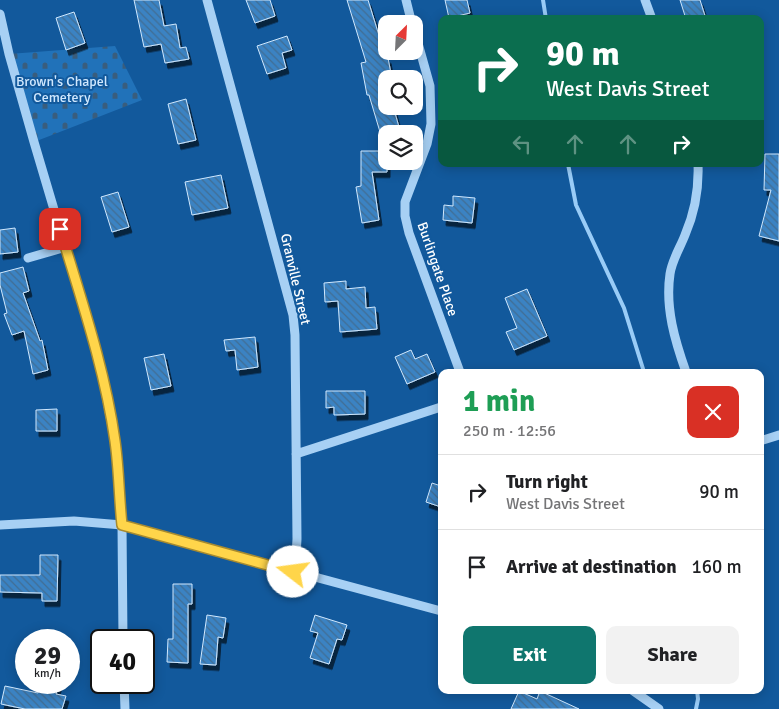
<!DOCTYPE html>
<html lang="en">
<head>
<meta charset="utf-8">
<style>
	body { margin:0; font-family:Signika,sans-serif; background:#f2f2f2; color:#202124; height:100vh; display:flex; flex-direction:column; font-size:19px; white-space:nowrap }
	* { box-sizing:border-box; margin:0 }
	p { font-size:16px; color:#757577 }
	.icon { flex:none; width:28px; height:28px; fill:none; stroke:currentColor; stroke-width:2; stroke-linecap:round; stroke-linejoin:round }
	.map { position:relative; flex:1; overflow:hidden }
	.sheet { position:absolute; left:438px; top:369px; width:326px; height:325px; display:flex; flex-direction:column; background:#fff; border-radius:10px; box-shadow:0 2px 12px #0003 }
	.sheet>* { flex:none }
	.top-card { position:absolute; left:438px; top:15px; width:326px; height:152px; border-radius:10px; box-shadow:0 2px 12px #0003; background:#0b6e4f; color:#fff; overflow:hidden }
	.needle { width:32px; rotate:24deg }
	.fabs { position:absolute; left:378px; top:15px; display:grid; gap:10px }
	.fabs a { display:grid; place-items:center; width:45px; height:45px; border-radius:10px; background:#fff; box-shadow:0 2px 12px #0003; font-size:25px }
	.speed { position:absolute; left:15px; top:629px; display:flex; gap:10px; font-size:25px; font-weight:700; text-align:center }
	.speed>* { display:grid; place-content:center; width:65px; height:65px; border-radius:50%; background:#fff; box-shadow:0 2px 12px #0003; line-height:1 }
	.speed small { font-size:12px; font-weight:400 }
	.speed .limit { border:2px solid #111; border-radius:8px; background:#fff; color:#111 }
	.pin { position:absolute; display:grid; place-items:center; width:42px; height:42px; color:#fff; margin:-21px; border-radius:10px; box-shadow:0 2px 8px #0006 }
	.me { position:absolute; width:55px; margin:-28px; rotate:285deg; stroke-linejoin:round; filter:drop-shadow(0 0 4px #0008) }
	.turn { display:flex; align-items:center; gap:18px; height:105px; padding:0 25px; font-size:22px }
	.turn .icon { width:65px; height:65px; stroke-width:2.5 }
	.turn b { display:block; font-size:35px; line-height:42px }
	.lanes { display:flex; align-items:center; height:48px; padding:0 25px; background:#0003; justify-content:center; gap:25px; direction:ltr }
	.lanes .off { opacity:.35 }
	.round { display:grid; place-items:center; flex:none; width:52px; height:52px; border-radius:10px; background:#f2f2f2 }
	.head { display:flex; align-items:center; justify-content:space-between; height:85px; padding:0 25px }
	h1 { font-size:30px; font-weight:700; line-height:38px; color:#1e9e55 }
	.cta { display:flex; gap:10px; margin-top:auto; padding:10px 25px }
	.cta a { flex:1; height:58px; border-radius:10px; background:#0f766e; color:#fff; font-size:20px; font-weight:700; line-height:58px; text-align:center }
	.cta a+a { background:#f2f2f2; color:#202124 }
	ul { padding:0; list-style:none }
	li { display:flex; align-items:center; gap:15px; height:75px; padding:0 25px; border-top:1px solid #e0e0e0 }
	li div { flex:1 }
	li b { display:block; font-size:19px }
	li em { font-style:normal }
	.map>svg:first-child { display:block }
</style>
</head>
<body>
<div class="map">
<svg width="779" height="709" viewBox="0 0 779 709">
	<defs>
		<pattern id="cemetery-stones" width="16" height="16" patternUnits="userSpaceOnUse" patternTransform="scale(1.25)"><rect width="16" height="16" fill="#2172b9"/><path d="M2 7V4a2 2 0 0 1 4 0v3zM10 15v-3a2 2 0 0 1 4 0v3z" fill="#395d7d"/></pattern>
		<pattern id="building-back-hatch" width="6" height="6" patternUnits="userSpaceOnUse" patternTransform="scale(1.25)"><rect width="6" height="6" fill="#3b83c3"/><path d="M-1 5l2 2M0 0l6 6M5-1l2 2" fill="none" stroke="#426d93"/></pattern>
		<filter id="shadow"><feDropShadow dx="3" dy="5.5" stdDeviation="0" flood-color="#0009"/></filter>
	</defs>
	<rect width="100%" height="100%" fill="#12599c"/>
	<!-- cemetery -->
	<path fill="url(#cemetery-stones)" d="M115,46l27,54 -108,42 -25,-88z"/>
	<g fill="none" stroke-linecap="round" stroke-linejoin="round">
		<!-- stream -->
		<path stroke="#99ccf7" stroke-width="4" d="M543,0l3,19
			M568,164l8,41 48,103 20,64
			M696,709l2,-10 -1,-9"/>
	</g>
	<!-- building -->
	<path fill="url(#building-back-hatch)" stroke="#d0e8fe" filter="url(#shadow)" d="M134,0h25l5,26 12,-2 4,24 6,-1 3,12 -24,4 -4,-19 -17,3z
		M246,0h24l5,16 -20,7z
		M347,0h21l18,58h2l4,21h-6v27h7l6,21 -19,5 -11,-37h-2l-6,-32 5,-1z
		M445,0h22l3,13 -21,5z
		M680,0h20l6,19h-20z
		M74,12l11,31 -19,7 -10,-32z
		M287,36l5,14 -10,3 4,15 -19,6 -10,-28z
		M186,99l10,41 -18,4 -10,-40z
		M361,151h25l1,10v11h-15l7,48 -17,3 -6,-36 5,-1z
		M765,154h14v87l-20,-5 12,-46h-7z
		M221,175l7,33 -36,7 -7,-33z
		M118,192l11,35 -17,5 -11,-35z
		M453,196l22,2 -3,25 -29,-3 1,-15 9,1z
		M15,228l3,24 -18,2v-24z
		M23,267l6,24 -6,2 17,48 2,-1 6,30 -15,4 -9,-43 -12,4 -8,-21 3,-1 -7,-28v-12z
		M346,281v8l19,-2 1,21 9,-1 2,22 -37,3 -2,-31 -13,1 -1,-19z
		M527,289l20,47 -33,14 -8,-18 11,-4 -12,-30z
		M255,337l3,30 -21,3 -2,-20 -9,1 -2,-11z
		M411,350l4,9 12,-5 8,18 -28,12 -12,-27z
		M164,354l7,32 -20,4 -7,-32z
		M326,391h39v23l-31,1v-8l-8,1z
		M57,409v22h-21v-21z
		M432,483l9,3v21l-15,-5z
		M40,555h18l-1,46h-15v-8l-42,-1v-17h40z
		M173,584h19v20h-4v59l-21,-1 1,-23h5z
		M207,615l19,3 -3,20 -5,-1 -2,28 -16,-1z
		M315,615l32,10 -5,15 -5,-1 -8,25 -19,-6 8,-25 -8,-2z
		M40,682h19l-3,12 10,2 -4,13h-37l-24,-5 4,-18 33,7z
		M519,691l18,8 3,-8 39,18h-68z"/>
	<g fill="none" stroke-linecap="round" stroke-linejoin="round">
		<!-- minor -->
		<path stroke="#a7d0f4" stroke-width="9" d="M207,0l86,315 2,20 2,204 -1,17 -3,16
			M406,0l6,24
			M645,0l7,19
			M0,14l9,40 25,88 59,199 11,44 11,57 7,83 1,115
			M414,29l16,57 1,38 -4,20 -22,58v14l4,17 51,139
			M28,258l38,-11
			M686,372c-11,-31 -21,-64 -16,-98 2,-14 10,-26 15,-39 10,-23 14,-46 13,-71
			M760,441l19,-6
			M296,454l145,-47
			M0,525l74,-4 48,4 319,86
			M124,682l1,27
			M632,690l27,19"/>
	</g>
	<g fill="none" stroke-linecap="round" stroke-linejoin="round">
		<defs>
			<path id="route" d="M60,229c21,70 45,140 55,212 4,28 4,56 7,84l171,47"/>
		</defs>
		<!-- route casing -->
		<use href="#route" stroke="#a68a30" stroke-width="12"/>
		<!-- route -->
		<use href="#route" stroke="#ffd54a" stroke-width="9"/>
	</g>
	<g text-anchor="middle" stroke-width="4" stroke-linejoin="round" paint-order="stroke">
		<!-- park labels -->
		<g font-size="14" fill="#d0e8fe" stroke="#12599c">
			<text x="62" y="86">Brown's Chapel<tspan x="62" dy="16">Cemetery</tspan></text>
		</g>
		<!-- street labels -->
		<g font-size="14" fill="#fff" stroke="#12599c">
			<text transform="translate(438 269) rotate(71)" y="5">Burlingate Place</text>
			<text transform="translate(296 279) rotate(77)" y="5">Granville Street</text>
		</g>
	</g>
</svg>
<div class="fabs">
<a><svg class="needle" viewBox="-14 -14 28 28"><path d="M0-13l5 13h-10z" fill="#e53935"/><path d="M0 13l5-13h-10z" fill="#757577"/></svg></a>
<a><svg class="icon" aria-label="search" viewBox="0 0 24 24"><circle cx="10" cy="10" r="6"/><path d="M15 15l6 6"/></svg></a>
<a><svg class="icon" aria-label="layers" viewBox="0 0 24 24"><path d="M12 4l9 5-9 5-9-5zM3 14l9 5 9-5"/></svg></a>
</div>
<div class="speed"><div>29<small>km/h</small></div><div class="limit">40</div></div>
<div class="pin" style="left:60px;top:229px;background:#d93025"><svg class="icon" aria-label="arrive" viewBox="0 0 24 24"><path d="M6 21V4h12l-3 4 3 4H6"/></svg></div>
<svg class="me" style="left:293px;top:572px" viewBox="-20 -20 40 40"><circle r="19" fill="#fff"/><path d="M0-13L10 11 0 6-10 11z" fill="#ffd54a"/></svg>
<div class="top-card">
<div class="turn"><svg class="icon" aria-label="right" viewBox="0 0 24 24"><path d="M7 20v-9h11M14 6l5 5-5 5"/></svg><div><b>90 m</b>West Davis Street</div></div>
<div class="lanes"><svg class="icon off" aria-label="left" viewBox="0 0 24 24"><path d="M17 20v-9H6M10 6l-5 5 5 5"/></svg><svg class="icon off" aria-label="ahead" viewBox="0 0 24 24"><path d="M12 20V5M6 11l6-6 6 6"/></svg><svg class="icon off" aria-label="ahead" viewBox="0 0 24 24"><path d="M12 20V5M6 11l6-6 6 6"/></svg><svg class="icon" aria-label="right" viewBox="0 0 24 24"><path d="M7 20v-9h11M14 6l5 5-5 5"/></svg></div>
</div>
<section class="sheet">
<div class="head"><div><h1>1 min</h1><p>250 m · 12:56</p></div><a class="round" style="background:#d93025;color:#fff"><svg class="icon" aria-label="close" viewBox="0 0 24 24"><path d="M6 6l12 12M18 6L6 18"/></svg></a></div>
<ul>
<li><svg class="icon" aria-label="right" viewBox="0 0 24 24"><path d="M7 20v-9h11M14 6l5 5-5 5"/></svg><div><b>Turn right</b><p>West Davis Street</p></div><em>90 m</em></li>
<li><svg class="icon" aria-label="arrive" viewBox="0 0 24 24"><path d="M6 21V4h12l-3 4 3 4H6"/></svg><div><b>Arrive at destination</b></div><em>160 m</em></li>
</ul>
<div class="cta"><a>Exit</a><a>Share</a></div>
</section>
</div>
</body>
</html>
